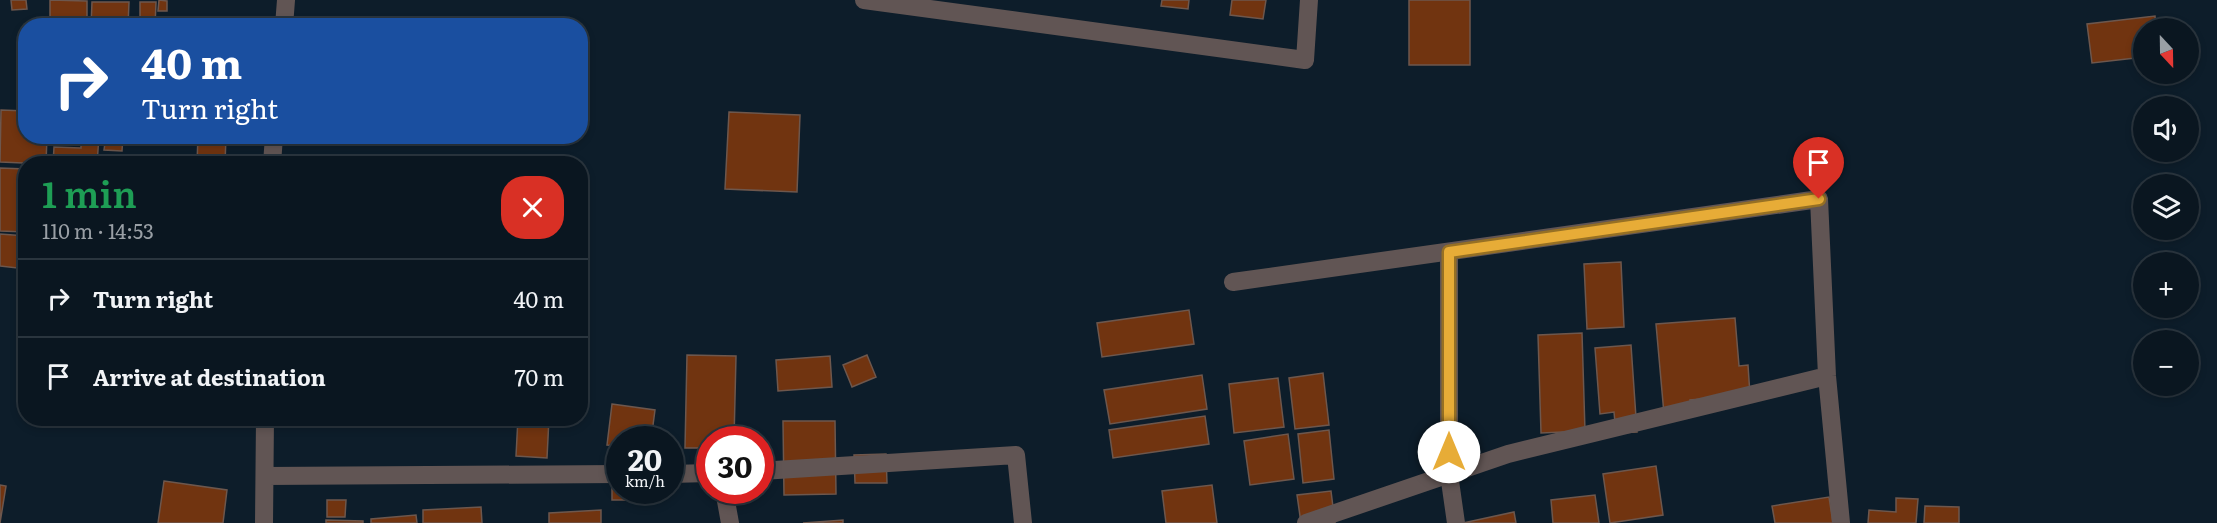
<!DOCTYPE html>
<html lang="en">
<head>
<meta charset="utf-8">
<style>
	body { margin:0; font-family:Literata,serif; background:#18232d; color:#f1f3f6; height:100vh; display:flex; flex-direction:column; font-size:22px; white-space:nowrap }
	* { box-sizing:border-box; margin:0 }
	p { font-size:20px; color:#999fa5 }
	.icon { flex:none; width:33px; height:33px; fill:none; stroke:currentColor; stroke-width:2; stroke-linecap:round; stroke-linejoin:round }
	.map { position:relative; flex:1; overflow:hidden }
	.side { position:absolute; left:18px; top:156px; width:570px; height:270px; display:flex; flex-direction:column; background:#0a1620; border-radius:24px; box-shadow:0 3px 9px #0003,0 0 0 2px #2a353e }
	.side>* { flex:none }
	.top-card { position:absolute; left:18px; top:18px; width:570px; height:126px; border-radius:24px; box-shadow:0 3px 9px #0003,0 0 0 2px #2a353e; background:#1a4fa0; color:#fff; overflow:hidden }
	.needle { width:39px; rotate:158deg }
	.fabs { position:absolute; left:2133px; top:18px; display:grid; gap:12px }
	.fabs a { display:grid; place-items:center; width:66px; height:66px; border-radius:50%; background:#0a1620; box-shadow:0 3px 9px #0003,0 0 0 2px #2a353e; font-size:30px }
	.speed { position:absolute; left:606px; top:426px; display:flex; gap:12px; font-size:30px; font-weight:700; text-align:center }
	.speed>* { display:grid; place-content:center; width:78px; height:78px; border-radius:50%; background:#0a1620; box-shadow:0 3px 9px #0003,0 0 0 2px #2a353e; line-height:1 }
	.speed small { font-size:15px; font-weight:400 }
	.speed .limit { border:9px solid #d22; background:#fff; color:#111 }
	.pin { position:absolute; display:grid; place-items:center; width:51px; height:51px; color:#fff; margin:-62px -26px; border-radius:50% 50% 50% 0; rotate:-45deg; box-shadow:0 0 6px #0007 }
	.pin .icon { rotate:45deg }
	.me { position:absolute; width:66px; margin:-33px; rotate:0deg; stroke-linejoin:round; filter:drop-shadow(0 0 4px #0008) }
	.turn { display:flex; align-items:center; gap:21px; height:126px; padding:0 24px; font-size:27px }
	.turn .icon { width:78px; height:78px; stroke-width:2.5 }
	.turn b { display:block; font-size:42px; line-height:51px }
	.round { display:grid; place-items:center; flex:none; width:63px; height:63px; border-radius:24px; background:#18232d }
	.summary { display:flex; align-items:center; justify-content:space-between; height:102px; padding:0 24px }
	h1 { font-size:36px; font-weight:600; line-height:45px; color:#1e9e55 }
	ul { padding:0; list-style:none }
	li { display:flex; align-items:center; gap:18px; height:78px; padding:0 24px; border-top:2px solid #2a353e }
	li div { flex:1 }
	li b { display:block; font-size:22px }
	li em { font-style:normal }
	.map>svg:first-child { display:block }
</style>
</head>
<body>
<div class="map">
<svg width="2217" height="523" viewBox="0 0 2217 523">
	<rect width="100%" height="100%" fill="#0d1d2a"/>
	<!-- building -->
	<path fill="#713410" stroke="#6d574d" stroke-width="1.5" d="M11,0h15l1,9 -15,1z
		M50,0l37,1v25h-37z
		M159,0l8,1v10h-9z
		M1162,0h27l-1,9 -27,-3z
		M1232,0h34l-3,19 -33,-4z
		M1409,0h61v65h-61z
		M92,2h37l-1,24h-37z
		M140,2h16l-1,24h-15z
		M2155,16l1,12h-12v29l-52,6 -5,-39z
		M1,110l25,1v25h21l-1,28 -46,-2z
		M729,112l71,3 -3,77 -72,-3z
		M81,136h18l-2,28h-44l1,-17 27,1z
		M106,136h17l-1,15 -18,-1z
		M198,136h28l-1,28h-28z
		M104,155l12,1 -1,8h-12z
		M0,168l26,1v63l-26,-1z
		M0,234l26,2v33l-26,-3z
		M1621,262l3,65 -37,2 -3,-65z
		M1189,310l5,34 -92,13 -5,-34z
		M1735,318l4,48 9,-1 2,30 -60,5 1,11 -27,3 -8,-90z
		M1582,333l3,98 -44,2 -3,-98z
		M1631,345l6,87 -21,1 -2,-21 -14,2 -5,-66z
		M687,355l49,1 -2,84h-24v8h-25z
		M867,355l9,22 -24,10 -9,-22z
		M830,356l2,31 -54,4 -2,-31z
		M1323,373l6,52 -34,4 -6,-51z
		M1202,375l5,34 -97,15 -6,-34z
		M1278,378l6,49 -50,6 -5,-49z
		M612,404l43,6 -4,30h-31v6l-13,-1z
		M1205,416l4,28 -96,14 -4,-28z
		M117,418h50v9l-51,-2z
		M175,418h25l-1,9 -25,-2z
		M274,418h44v1l-44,4z
		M518,418h31l-2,40 -31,-2z
		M783,421h52l1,73 -52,1z
		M1329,430l5,49 -31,4 -5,-49z
		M1288,434l6,45 -44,6 -6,-44z
		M886,454l1,29h-32l-1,-28z
		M612,456h8v34h35v10h-43z
		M1656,466l7,49 -53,8 -7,-49z
		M164,481l63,9 -4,33h-65z
		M0,485l6,1 -6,37z
		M1212,485l5,38h-51l-4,-32z
		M1331,491l4,32h-34l-4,-28z
		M1595,495l4,28h-46l-2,-23z
		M1829,497l4,26h-58l-3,-17z
		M1896,498l22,1 -2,24h-48l1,-13 27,2z
		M327,500h19l-1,17h-18z
		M1925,506l34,1v16h-35z
		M481,507l1,16h-59v-13z
		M601,510v13h-52v-10z
		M1514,512l2,11h-53z
		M416,515l1,8h-46v-4z
		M326,520l37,1v2h-37z
		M843,520v3h-40z"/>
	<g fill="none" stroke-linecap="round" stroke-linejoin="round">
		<!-- minor -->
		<path stroke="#615554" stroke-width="18" d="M864,0l441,60 4,-60
			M284,26l2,-26
			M272,164l2,-28
			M1449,252v222l7,49
			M1233,282l586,-83 8,177 14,147
			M760,471l256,-16 7,68
			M670,474l40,-1
			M265,476l355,-2
			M724,490l6,33
			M264,523l1,-105
			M1306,523l202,-69 319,-78"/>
	</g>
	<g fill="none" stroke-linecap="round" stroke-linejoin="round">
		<defs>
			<path id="route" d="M1449,452v-200l370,-53"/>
		</defs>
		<!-- route casing -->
		<use href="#route" stroke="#967024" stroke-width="15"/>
		<!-- route -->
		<use href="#route" stroke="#e7ac37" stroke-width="10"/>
	</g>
</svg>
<div class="fabs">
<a><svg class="needle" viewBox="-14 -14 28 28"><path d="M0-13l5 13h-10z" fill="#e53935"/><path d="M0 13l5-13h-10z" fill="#999fa5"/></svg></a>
<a><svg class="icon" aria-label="sound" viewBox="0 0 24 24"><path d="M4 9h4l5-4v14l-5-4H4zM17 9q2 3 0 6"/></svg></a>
<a><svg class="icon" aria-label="layers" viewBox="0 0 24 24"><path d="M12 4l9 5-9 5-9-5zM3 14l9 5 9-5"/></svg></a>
<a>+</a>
<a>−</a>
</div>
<div class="speed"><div>20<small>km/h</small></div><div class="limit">30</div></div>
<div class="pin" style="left:1819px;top:199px;background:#d93025"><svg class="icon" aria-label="arrive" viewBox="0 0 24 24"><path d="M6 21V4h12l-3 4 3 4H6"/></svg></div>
<svg class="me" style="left:1449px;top:452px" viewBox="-20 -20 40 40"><circle r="19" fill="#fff"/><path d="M0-13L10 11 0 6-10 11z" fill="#e7ac37"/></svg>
<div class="top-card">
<div class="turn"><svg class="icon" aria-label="right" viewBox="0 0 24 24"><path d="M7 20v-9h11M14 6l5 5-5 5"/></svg><div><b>40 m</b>Turn right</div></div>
</div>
<section class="side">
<div class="summary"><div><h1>1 min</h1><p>110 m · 14:53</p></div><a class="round" style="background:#d93025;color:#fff"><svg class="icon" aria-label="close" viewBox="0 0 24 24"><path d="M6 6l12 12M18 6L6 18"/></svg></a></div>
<ul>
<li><svg class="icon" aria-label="right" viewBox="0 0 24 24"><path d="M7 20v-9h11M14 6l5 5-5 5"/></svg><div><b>Turn right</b></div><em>40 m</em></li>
<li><svg class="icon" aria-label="arrive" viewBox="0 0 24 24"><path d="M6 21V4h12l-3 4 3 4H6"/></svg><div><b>Arrive at destination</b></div><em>70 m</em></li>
</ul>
</section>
</div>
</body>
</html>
